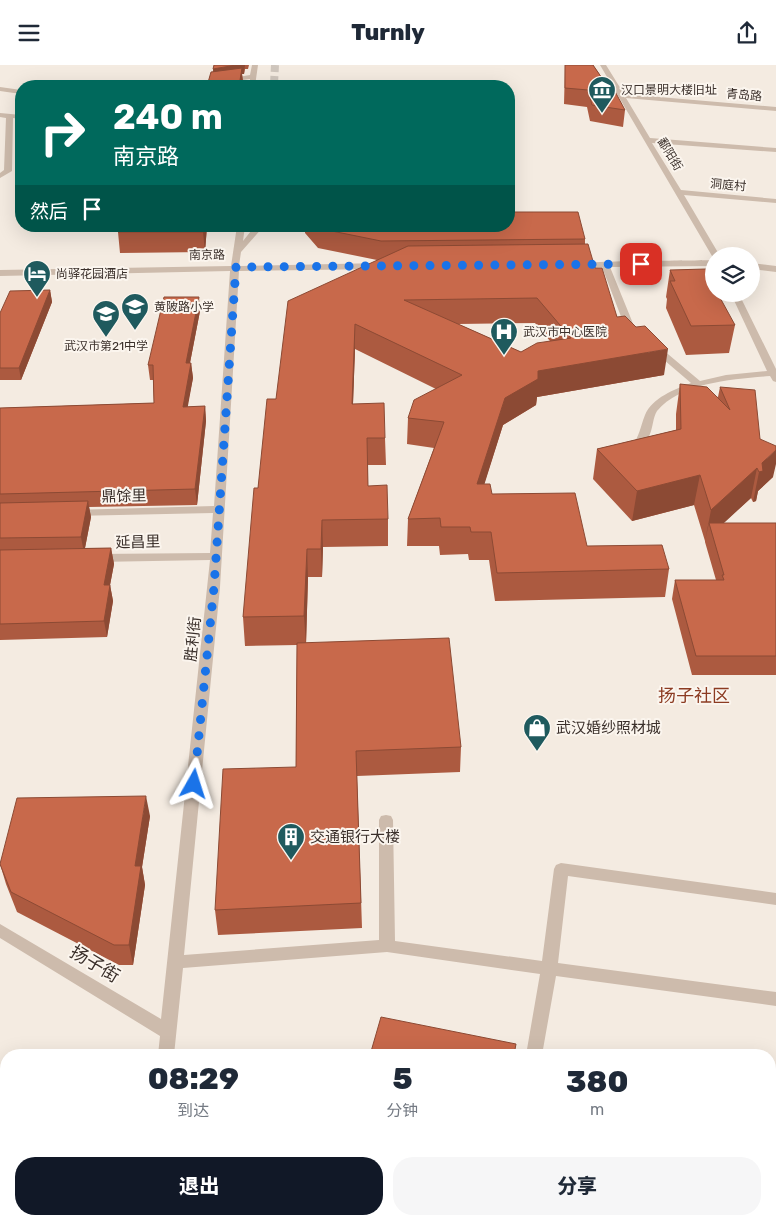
<!DOCTYPE html>
<html lang="zh">
<head>
<meta charset="utf-8">
<style>
	body { margin:0; font-family:Rubik,"Noto Sans SC",sans-serif; background:#f6f6f7; color:#1f2937; height:100vh; display:flex; flex-direction:column; font-size:19px; white-space:nowrap }
	* { box-sizing:border-box; margin:0 }
	p { font-size:16px; color:#747a83 }
	.icon { flex:none; width:28px; height:28px; fill:none; stroke:currentColor; stroke-width:2; stroke-linecap:round; stroke-linejoin:round }
	.map { position:relative; flex:1; overflow:hidden }
	.sheet { position:absolute; left:0px; top:984px; width:776px; height:176px; display:flex; flex-direction:column; background:#fff; border-radius:20px 20px 0 0; box-shadow:0 5px 20px #0002 }
	.sheet>* { flex:none }
	.hud { position:absolute; left:15px; top:15px; width:500px; height:152px; border-radius:20px; box-shadow:0 5px 20px #0002; background:#00695c; color:#fff; overflow:hidden }
	.fabs { position:absolute; left:705px; top:182px; display:grid; gap:10px }
	.fabs a { display:grid; place-items:center; width:55px; height:55px; border-radius:50%; background:#fff; box-shadow:0 5px 20px #0002; font-size:25px }
	.pin { position:absolute; display:grid; place-items:center; width:42px; height:42px; color:#fff; margin:-21px; border-radius:10px; box-shadow:0 2px 8px #0006 }
	.me { position:absolute; width:55px; margin:-28px; rotate:6deg; stroke-linejoin:round; filter:drop-shadow(0 0 4px #0008) }
	.turn { display:flex; align-items:center; gap:18px; height:105px; padding:0 15px; font-size:22px }
	.turn .icon { width:65px; height:65px; stroke-width:2.5 }
	.turn b { display:block; font-size:35px; line-height:42px }
	.then { display:flex; align-items:center; height:48px; padding:0 15px; background:#0003; gap:10px; font-size:19px }
	.eta { display:flex; justify-content:space-evenly; align-items:center; height:85px; text-align:center }
	.eta b { font-size:30px; font-weight:800; line-height:35px }
	.cta { display:flex; gap:10px; margin-top:auto; padding:10px 15px }
	.cta a { flex:1; height:58px; border-radius:20px; background:#111827; color:#fff; font-size:20px; font-weight:800; line-height:58px; text-align:center }
	.cta a+a { background:#f6f6f7; color:#1f2937 }
	header { display:flex; justify-content:space-between; align-items:center; height:65px; padding:0 15px; background:#fff; font-size:22px; font-weight:800 }
	.map>svg:first-child { display:block }
</style>
</head>
<body>
<header><svg class="icon" aria-label="menu" viewBox="0 0 24 24"><path d="M4 6h16M4 12h16M4 18h16"/></svg>Turnly<svg class="icon" aria-label="share" viewBox="0 0 24 24"><path d="M12 15V3M7 8l5-5 5 5M5 13v7h14v-7"/></svg></header>
<div class="map">
<svg width="776" height="1159" viewBox="0 0 776 1159">
	<rect width="100%" height="100%" fill="#f4ebe1"/>
	<g fill="none" stroke-linecap="round" stroke-linejoin="round">
		<!-- major-tunnel -->
		<path stroke="#cfc6bd" stroke-width="8" stroke-dasharray="8 4" stroke-linecap="butt" d="M274,19l1,-19"/>
		<!-- minor -->
		<path fill="#cdbbac" fill-rule="evenodd" d="M252,0h6l-3,21h-6l1,-7 -50,7h-16l66,-11z
			M600,0h6l18,29 152,13v4l-150,-13 24,40 126,10v4l-124,-9 29,47 95,9v4l-92,-8 36,61h-6v2l-2,-2z
			M0,22l21,3v4l-21,-3z
			M0,48l21,2v4l-8,-1 -1,53 -12,7v-5l4,-3 2,-52 -6,-1z
			M237,161h8l-2,15 12,-15h9l-23,26 -2,14 141,-3 4,3 -4,3 -141,2 -19,316 -36,368 195,-15v-120l2,-4 5,-1 5,1 2,4 2,121 147,20 12,-92 2,-4 5,-2 215,30v12l-208,-29 -10,87 218,29v14l-220,-30 -14,79h-16l14,-81 -153,-22 -204,16 -9,87h-16l2,-19 -160,-98v-14l161,95 49,-459 -114,2 -6,-4 6,-4 114,-1 3,-40 -141,3 -6,-3 6,-3 142,-4 16,-235 -230,5v-6l231,-4z
			M714,195v6l-104,1 24,59 5,4 -5,3 -9,-6 -23,-60 -25,1 -4,-3c7,-5 122,-4 141,-5z
			M751,198l25,3v6l-25,-3z
			M731,229h8l37,75v13l-3,-1 -3,-5c-35,3 -89,6 -113,35 -4,6 -4,16 -7,23 -2,6 -7,11 -10,16h-8l-1,-2c9,-13 9,-20 14,-33 7,-17 30,-26 46,-32l-41,-35v-4h6l44,37 26,-6 41,-4z
			M770,1040l6,1v16l-6,-1z
			M0,1059l6,1v16l-6,-1z
			M381,1154h39l2,5h-39z
			M498,1154h18l-1,5h-18z"/>
	</g>
	<!-- wall -->
	<path fill="#ac5a40" fill-rule="evenodd" d="M214,0h35l-1,4h-3l-1,5h-2l1,8 -30,-10z
		M565,0h28l32,45 -2,17 -33,-6 -3,-14 -23,-3z
		M207,161l-2,26 -85,1 -2,-21z
		M305,161h204l76,13v5l32,73 47,58 -127,22 -1,8 -33,20 -19,59 8,10 95,52 82,23 -4,28 -170,4 -6,-41h-20l-1,-6 -28,1 -1,-9h-32l1,-27 26,-71 -27,-4 1,-26 28,-29 -81,-40 -2,55 32,34 1,27h-18v21l20,33v27l-65,1 -1,30h-14l-2,66 155,104 -1,25 -103,4 5,152 -144,7 -3,-25 81,-143 1,-122 -52,1 -2,-29 15,-129 18,-89 101,-139 -59,-12 -13,-15zM535,258l15,18 -29,11 -63,-28z
		M670,205l65,55 -6,28 -43,2 -20,-47 1,-9 -1,-2z
		M50,225l2,12 -31,78h-21v-67z
		M200,246l-10,52h1l2,15 -6,29 18,-1 1,15 -9,84 -108,2 2,10 -6,31h26l3,16 -4,21 3,16 -6,36 -107,3v-232l154,-5 -1,-23h-3l-2,-15z
		M680,319l38,13 2,-10 40,52 13,38 -15,14 -2,10 -3,1 -2,-4 -28,25h53v152h-84l-20,-76 3,-19h41l-11,-38v-2v1l-11,-36 -62,16 -39,-42 4,-30 79,-19v-16z
		M150,751l-8,51 3,18 -12,80h-14l-102,-53 -11,-28 -6,-20z
		M461,1154h24l-1,5z"/>
	<!-- shaded-wall -->
	<path fill="#8c4a34" d="M236,0h9l-1,9h-2l1,8 -1,4h-3l-25,-7 -1,-10z
		M204,161h3l-2,26 -2,-20z
		M50,225l2,12 -31,78 -2,-12z
		M199,232l1,14 -13,67 -1,-15z
		M355,259v25l-3,81v-26z
		M668,284l-4,26 -127,22 -1,8 -33,20 -27,86 1,-27 28,-86 33,-27z
		M191,298l2,15 -8,44 -2,-15z
		M205,341l1,15 -9,84 -2,-16z
		M776,385v14l-3,13 -15,14 -2,10 -3,1 6,-30 3,-9z
		M757,403l-6,30 -39,36 -3,-11 -4,18 6,-31z
		M700,410l-6,30 -62,16 5,-30z
		M88,436l3,16 -7,36 -3,-16z
		M322,455l1,27 -1,30 -1,-28z
		M111,483l3,16 -7,37 -3,-16z
		M307,484l1,28 -2,68 -2,-29z
		M110,520l3,16 -6,36 -3,-16z
		M146,731l4,20 -8,51 3,18 -12,80 -4,-20 6,-79z"/>
	<!-- building -->
	<path fill="#c8694b" stroke="#8c4a34" fill-rule="evenodd" d="M214,0h22l-23,4z
		M565,0h28l13,19h5l14,26 -33,-5 -4,-15 -23,-2z
		M242,3l-3,18h-32l4,-14z
		M509,147h69l7,27 -204,2 -64,-13 -1,-2h193z
		M119,161h85l-1,6h-85z
		M588,179l7,24h7l15,49 8,-1 11,11 9,-1 23,23 -130,22v8l-33,19 -28,86h13l2,10 83,-1 12,53 75,-1 7,24 -172,4 -6,-41h-20l-1,-5h-29l-1,-9 -32,1 36,-97 -36,-4 6,-18 48,-25 -107,-51 -3,80 32,-1 1,35h-18l1,48 19,-1 1,34 -66,1 -1,29h-14l-3,67 -61,1 11,-129h4l9,-89h9l12,-98 120,-55zM537,233l34,40 -34,5 -16,9 -117,-52z
		M706,204l8,16v9h4l17,31 -44,1 -21,-45h5l-5,-11z
		M50,225l-31,78h-19v-55l10,-22z
		M164,232h35l-13,66h5l-8,44 22,-1 -10,83 -195,5v-86l154,-5 -1,-38h-5z
		M680,319l27,3 23,23 -10,-23 35,3 5,49 16,7v4l-14,13 1,8 -4,1 -2,-4 -46,42 -11,-35 -63,16 -40,-42 84,-20z
		M88,436l-7,36 -81,1v-35z
		M709,458h67v133h-80l-21,-76h49l-2,-5h2z
		M111,483l-7,37h6l-6,36 -104,3v-74z
		M449,573l12,109 -105,4 5,152 -146,7 8,-141 73,-2 1,-124z
		M146,731l-11,70h6l-12,79h-15l-103,-53 -11,-28 17,-66z
		M381,952l135,27 -2,11h-144z
		M0,1129l6,2v23h95l22,5h-123z"/>
	<g fill="none" stroke-linecap="round" stroke-linejoin="round">
		<!-- route -->
		<path stroke="#1a73e8" stroke-width="9" stroke-dasharray="0 16.2" d="M194,719l20,-197 22,-320 405,-3"/>
	</g>
	<!-- icons -->
	<defs>
		<symbol id="museum-pin" viewBox="-11 -11 22 30"><path d="M0 17L-7.5 6A9.5 9.5 0 1 1 7.5 6Z" fill="#1f5a5e" stroke="#fbf5ee"/><path d="M0-6L6-3V-2H-6V-3ZM-5-1h2V3h-2ZM-1-1h2V3h-2ZM3-1h2V3H3ZM-6 4H6V6H-6Z" fill="#fff"/></symbol>
		<symbol id="hotel-pin" viewBox="-11 -11 22 30"><path d="M0 17L-7.5 6A9.5 9.5 0 1 1 7.5 6Z" fill="#1f5a5e" stroke="#fbf5ee"/><path d="M-6-4.5h1.5V1H6V5H4.5V3h-9V5H-6ZM-4 0a1.8 1.8 0 1 1 3.6 0ZM.5 0V-2.5h3Q6-2.5 6 0Z" fill="#fff"/></symbol>
		<symbol id="school-pin" viewBox="-11 -11 22 30"><path d="M0 17L-7.5 6A9.5 9.5 0 1 1 7.5 6Z" fill="#1f5a5e" stroke="#fbf5ee"/><path d="M0-5L7-2L0 1L-7-2ZM-4 1L0 2.5L4 1V4Q0 6-4 4Z" fill="#fff"/></symbol>
		<symbol id="hospital-pin" viewBox="-11 -11 22 30"><path d="M0 17L-7.5 6A9.5 9.5 0 1 1 7.5 6Z" fill="#1f5a5e" stroke="#fbf5ee"/><path d="M-5-5h3v3.5h4V-5h3V5h-3V1.5h-4V5h-3Z" fill="#fff"/></symbol>
		<symbol id="shop-pin" viewBox="-11 -11 22 30"><path d="M0 17L-7.5 6A9.5 9.5 0 1 1 7.5 6Z" fill="#1f5a5e" stroke="#fbf5ee"/><path d="M-5-2.5h2.3a2.7 3.5 0 0 1 5.4 0H5L5.5 6h-11ZM-1.5-2.5h3a1.5 2.3 0 0 0-3 0Z" fill="#fff"/></symbol>
		<symbol id="building-pin" viewBox="-11 -11 22 30"><path d="M0 17L-7.5 6A9.5 9.5 0 1 1 7.5 6Z" fill="#1f5a5e" stroke="#fbf5ee"/><path d="M-4-6H4V6H1V3H-1V6H-4ZM-2.5-4.3h1.7v1.8h-1.7ZM.8-4.3h1.7v1.8H.8ZM-2.5-1h1.7V.8h-1.7ZM.8-1h1.7V.8H.8Z" fill="#fff"/></symbol>
	</defs>
	<g fill-rule="evenodd">
		<use href="#museum-pin" x="586" y="9" width="32" height="43"/>
		<use href="#hotel-pin" x="21" y="193" width="32" height="43"/>
		<use href="#school-pin" x="119" y="226" width="32" height="43"/>
		<use href="#school-pin" x="90" y="233" width="32" height="43"/>
		<use href="#hospital-pin" x="488" y="251" width="32" height="43"/>
		<use href="#shop-pin" x="521" y="647" width="32" height="43"/>
		<use href="#building-pin" x="275" y="756" width="32" height="43"/>
	</g>
	<g text-anchor="middle" stroke-width="4" stroke-linejoin="round" paint-order="stroke">
		<!-- far-poi labels -->
		<g font-size="12" fill="#3b302b" stroke="#fbf5ee" text-anchor="start">
			<text x="621" y="29">汉口景明大楼旧址</text>
			<text x="56" y="213">尚驿花园酒店</text>
			<text x="154" y="246">黄陂路小学</text>
			<text x="523" y="271">武汉市中心医院</text>
			<text x="106" y="285" text-anchor="middle">武汉市第21中学</text>
		</g>
		<!-- far-street labels -->
		<g font-size="12" fill="#3b302b" stroke="#fbf5ee">
			<text transform="translate(744 30) rotate(5)" y="4">青岛路</text>
			<text transform="translate(670 89) rotate(59)" y="4">鄱阳街</text>
			<text transform="translate(728 120) rotate(5)" y="4">洞庭村</text>
			<text transform="translate(207 190) rotate(-1)" y="4">南京路</text>
		</g>
		<!-- street labels -->
		<g font-size="15" fill="#3b302b" stroke="#fbf5ee">
			<text transform="translate(124 431) rotate(-1)" y="5">鼎馀里</text>
			<text transform="translate(138 477) rotate(-1)" y="5">延昌里</text>
			<text transform="translate(193 574) rotate(-84)" y="5">胜利街</text>
		</g>
		<!-- poi labels -->
		<g font-size="15" fill="#3b302b" stroke="#fbf5ee" text-anchor="start">
			<text x="556" y="668">武汉婚纱照材城</text>
			<text x="310" y="777">交通银行大楼</text>
		</g>
		<!-- quarter labels -->
		<g font-size="18" fill="#8c3b22" stroke="#fbf5ee">
			<text x="694" y="637">扬子社区</text>
		</g>
		<!-- near-street labels -->
		<g font-size="18" fill="#3b302b" stroke="#fbf5ee">
			<text transform="translate(95 899) rotate(31)" y="6">扬子街</text>
		</g>
	</g>
</svg>
<div class="fabs">
<a><svg class="icon" aria-label="layers" viewBox="0 0 24 24"><path d="M12 4l9 5-9 5-9-5zM3 14l9 5 9-5"/></svg></a>
</div>
<div class="pin" style="left:641px;top:199px;background:#d93025"><svg class="icon" aria-label="arrive" viewBox="0 0 24 24"><path d="M6 21V4h12l-3 4 3 4H6"/></svg></div>
<svg class="me" style="left:194px;top:719px" viewBox="-20 -20 40 40"><path d="M0-17L14 15 0 8-14 15z" fill="#1a73e8" stroke="#fff" stroke-width="4"/></svg>
<div class="hud">
<div class="turn"><svg class="icon" aria-label="right" viewBox="0 0 24 24"><path d="M7 20v-9h11M14 6l5 5-5 5"/></svg><div><b>240 m</b>南京路</div></div>
<div class="then">然后<svg class="icon" aria-label="arrive" viewBox="0 0 24 24"><path d="M6 21V4h12l-3 4 3 4H6"/></svg></div>
</div>
<section class="sheet">
<div class="eta">
<div><b>08:29</b><p>到达</p></div>
<div><b>5</b><p>分钟</p></div>
<div><b>380</b><p>m</p></div>
</div>
<div class="cta"><a>退出</a><a>分享</a></div>
</section>
</div>
</body>
</html>
